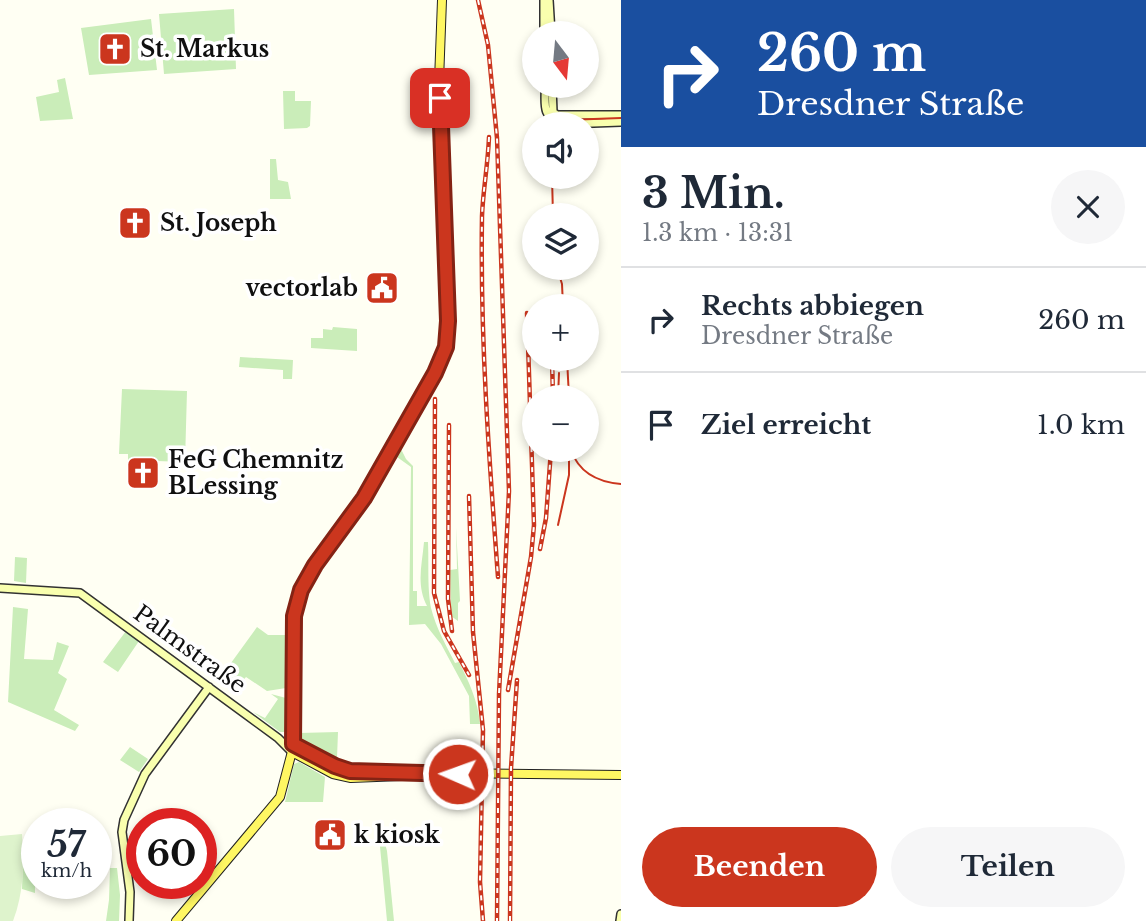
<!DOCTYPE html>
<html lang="de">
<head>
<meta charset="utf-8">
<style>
	body { margin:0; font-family:"Libre Baskerville",serif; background:#f6f6f7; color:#1f2937; height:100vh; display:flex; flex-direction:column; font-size:26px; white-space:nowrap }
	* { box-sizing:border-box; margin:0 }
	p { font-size:23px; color:#747a83 }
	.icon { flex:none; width:38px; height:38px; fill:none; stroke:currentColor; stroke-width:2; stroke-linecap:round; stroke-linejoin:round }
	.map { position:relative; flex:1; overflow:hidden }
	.panel { display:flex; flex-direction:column; background:#fff; width:525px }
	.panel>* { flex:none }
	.hud { background:#1a4fa0; color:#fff; overflow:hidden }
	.needle { width:46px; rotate:164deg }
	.buttons { position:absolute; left:522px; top:21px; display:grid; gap:14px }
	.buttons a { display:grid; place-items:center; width:77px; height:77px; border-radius:50%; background:#fff; box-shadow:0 4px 10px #0003; font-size:35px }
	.speed { position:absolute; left:21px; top:808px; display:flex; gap:14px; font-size:35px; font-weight:700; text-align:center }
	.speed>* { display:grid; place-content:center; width:91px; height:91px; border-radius:50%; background:#fff; box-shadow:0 4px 10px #0003; line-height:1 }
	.speed small { font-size:18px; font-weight:400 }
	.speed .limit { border:10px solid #d22; background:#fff; color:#111 }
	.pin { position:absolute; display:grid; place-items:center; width:60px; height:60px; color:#fff; margin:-30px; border-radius:14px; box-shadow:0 4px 10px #0006 }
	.me { position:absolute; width:77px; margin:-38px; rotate:272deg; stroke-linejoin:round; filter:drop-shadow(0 0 5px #0008) }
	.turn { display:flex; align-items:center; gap:24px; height:147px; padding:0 21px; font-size:32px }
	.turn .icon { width:91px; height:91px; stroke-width:2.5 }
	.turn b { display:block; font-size:49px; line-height:60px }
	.round { display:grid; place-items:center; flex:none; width:74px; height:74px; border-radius:37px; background:#f6f6f7 }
	.overview { display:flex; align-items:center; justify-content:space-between; height:119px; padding:0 21px }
	h1 { font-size:42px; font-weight:800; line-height:52px }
	.action { display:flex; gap:14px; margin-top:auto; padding:14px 21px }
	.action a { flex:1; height:80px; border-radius:42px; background:#cb361e; color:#fff; font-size:28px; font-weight:800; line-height:80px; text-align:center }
	.action a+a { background:#f6f6f7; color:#1f2937 }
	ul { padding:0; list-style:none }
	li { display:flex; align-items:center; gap:21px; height:105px; padding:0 21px; border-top:2px solid #e0e1e3 }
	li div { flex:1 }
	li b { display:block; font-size:26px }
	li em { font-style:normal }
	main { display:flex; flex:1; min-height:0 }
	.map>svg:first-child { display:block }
</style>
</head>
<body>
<main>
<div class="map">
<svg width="621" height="921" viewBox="0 0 621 921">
	<rect width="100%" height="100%" fill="#fffff3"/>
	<!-- green -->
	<path fill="#caedb9" d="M234,9l2,60 -72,5 -5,-60z
		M151,19l6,51 -68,5 -8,-47z
		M65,78l8,41 -33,2 -4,-24 23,-5 -2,-12z
		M283,91h12v10h16l-1,25 -3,2 -23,1z
		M270,159h6l2,21 10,2 3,17h-21z
		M333,327l24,2v22l-46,-3v-10h12v-9l9,1z
		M240,357l53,3 -1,19h-9v-9l-44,-3z
		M122,389l65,2 -2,71 -57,-2v-6h-9z
		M401,449l5,10 7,7v125h4v15h10c-11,-21 -5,-41 -3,-64h4c1,21 -1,46 3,66 5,20 15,37 24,55l4,-1c10,20 19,39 21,62h-10l-1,-28 -28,-52 -16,-20 -16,1 2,-158 -14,-10 -8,15z
		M456,527l4,74 -2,2v18l-7,-5 -1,-46 7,-1z
		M15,557l12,1 -1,25 -12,-2z
		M13,607l15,2 -4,50 29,1 4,-18 12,4 -11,27 9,6 -13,31 25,15 -4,6 -67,-29z
		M257,627l11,8h18v53l-19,3 -21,-14 -7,8 -16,-11z
		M126,631l13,10 -21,31 -15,-10z
		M271,694l15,4 -1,34h-5l-27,-20 12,6 13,-19z
		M338,732l-1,26 -35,-18 -3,-7z
		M130,747l18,12 -9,13 -19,-12z
		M299,762l26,15 -2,25h-38l9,-38z
		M382,832l5,19 7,70h-7l-8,-85z
		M35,857v36l-13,-4 1,-31z
		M110,868h7l3,27 -1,26h-13l3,-21z"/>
	<!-- pitch -->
	<path fill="#def3cc" d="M22,834c2,31 2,58 -9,87h-13v-85z"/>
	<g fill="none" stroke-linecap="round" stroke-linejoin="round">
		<defs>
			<path id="secondary" d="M549,0l2,33
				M544,33v-33
				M545,86c1,18 -4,28 14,38
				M552,86l1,26 4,3h64
				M566,124l55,-2
				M0,588l80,5 168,123 30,22 14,14
				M129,921l1,-29 -8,-60 2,-12 21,-46 64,-87
				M620,921l1,-7"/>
			<path id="primary" d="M294,744l41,22 23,6 263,3
				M292,752l41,22 18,4 51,-2
				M176,921l104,-124 14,-53v-128l7,-26 14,-25 49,-67 71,-125 11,-26 2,-26 -9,-240 3,-81"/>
		</defs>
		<!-- secondary casing -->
		<use href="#secondary" stroke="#323232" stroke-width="10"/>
		<!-- primary casing -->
		<use href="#primary" stroke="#212121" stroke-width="10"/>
		<!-- secondary -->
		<use href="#secondary" stroke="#f9ffae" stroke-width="7"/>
		<!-- primary -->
		<use href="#primary" stroke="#fff763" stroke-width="8"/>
		<!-- tram -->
		<path stroke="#cb361e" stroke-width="2" d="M555,124l11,-4 55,-2
			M552,177l1,38
			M557,268l5,16 1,22
			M567,359l2,38
			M558,397l1,-24
			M571,450c8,23 26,32 50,34
			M558,525l11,-50v-25"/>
		<defs>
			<path id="rail" d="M478,0l10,45 9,93 12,353 -10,203 -2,227
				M489,137c-1,27 -6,53 -7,79 -2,121 7,242 16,361
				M552,359l1,38
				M435,399l-1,194 10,38 25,44
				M449,425l-1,174 4,32
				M469,496l4,136 10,98 -3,152 3,39
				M540,549l6,-31 5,-68
				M508,690l23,-133 3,-32 -7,-212
				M510,921l1,-153 6,-88"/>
		</defs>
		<!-- rail casing -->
		<use href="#rail" stroke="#cb361e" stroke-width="4.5"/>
		<!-- rail -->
		<use href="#rail" stroke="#fff" stroke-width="2" stroke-dasharray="5" stroke-linecap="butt"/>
	</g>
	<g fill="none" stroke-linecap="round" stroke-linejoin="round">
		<defs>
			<path id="route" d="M440,98l8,223 -2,26 -11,26 -71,125 -49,67 -14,25 -7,26 -1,128 42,22 15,5 108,3"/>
		</defs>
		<!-- route casing -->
		<use href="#route" stroke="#842314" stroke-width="18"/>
		<!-- route -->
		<use href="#route" stroke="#cb361e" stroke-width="12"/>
	</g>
	<!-- icons -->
	<defs>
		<symbol id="church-square" viewBox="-11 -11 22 22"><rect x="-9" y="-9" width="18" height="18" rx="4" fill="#cb361e" stroke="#fff"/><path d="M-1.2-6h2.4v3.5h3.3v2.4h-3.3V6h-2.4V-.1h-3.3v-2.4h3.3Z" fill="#fff"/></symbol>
		<symbol id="civic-square" viewBox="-11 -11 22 22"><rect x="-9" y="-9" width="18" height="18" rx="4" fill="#cb361e" stroke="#fff"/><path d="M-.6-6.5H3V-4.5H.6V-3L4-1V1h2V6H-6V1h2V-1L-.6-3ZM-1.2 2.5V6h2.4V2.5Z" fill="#fff"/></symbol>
	</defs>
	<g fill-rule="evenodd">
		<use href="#church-square" x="96" y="30" width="38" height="38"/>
		<use href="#church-square" x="116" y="204" width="38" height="38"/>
		<use href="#civic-square" x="363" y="269" width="38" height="38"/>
		<use href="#church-square" x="124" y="454" width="38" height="38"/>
		<use href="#civic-square" x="311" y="816" width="38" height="38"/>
	</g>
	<g text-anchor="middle" stroke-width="7" stroke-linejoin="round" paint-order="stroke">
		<!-- poi labels -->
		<g font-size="23" font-weight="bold" fill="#101010" stroke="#fff" text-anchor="start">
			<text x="140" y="57">St. Markus</text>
			<text x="160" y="231">St. Joseph</text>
			<text x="358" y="296" text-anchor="end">vectorlab</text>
			<text x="168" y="468">FeG Chemnitz<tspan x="168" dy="26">BLessing</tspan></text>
			<text x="354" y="843">k kiosk</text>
		</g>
		<!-- street labels -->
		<g font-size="23" fill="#101010" stroke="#fff">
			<text transform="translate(190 649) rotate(36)" y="8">Palmstraße</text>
		</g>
	</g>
</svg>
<div class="buttons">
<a><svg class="needle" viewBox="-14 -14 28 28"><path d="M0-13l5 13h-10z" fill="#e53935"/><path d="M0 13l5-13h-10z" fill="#747a83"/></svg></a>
<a><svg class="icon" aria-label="sound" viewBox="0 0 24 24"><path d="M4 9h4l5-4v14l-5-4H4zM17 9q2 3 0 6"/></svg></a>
<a><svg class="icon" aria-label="layers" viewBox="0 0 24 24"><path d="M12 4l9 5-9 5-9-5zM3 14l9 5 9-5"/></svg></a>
<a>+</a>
<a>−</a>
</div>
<div class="speed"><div>57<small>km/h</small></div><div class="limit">60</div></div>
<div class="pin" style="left:440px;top:98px;background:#d93025"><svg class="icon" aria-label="arrive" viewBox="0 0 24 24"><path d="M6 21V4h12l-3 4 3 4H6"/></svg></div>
<svg class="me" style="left:458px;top:774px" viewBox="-20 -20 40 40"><circle r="17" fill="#cb361e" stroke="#fff" stroke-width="3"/><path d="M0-11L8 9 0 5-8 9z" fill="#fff"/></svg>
</div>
<section class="panel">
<div class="hud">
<div class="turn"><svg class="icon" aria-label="right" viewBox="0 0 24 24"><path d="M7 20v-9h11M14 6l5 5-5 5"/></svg><div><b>260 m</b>Dresdner Straße</div></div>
</div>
<div class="overview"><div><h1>3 Min.</h1><p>1.3 km · 13:31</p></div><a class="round"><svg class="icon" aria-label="close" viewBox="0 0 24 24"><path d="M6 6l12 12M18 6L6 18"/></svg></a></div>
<ul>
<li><svg class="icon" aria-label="right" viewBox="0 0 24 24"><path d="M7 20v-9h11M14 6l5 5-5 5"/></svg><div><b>Rechts abbiegen</b><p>Dresdner Straße</p></div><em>260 m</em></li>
<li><svg class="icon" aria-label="arrive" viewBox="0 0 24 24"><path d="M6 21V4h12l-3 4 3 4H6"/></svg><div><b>Ziel erreicht</b></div><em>1.0 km</em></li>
</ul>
<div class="action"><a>Beenden</a><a>Teilen</a></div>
</section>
</main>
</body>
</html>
